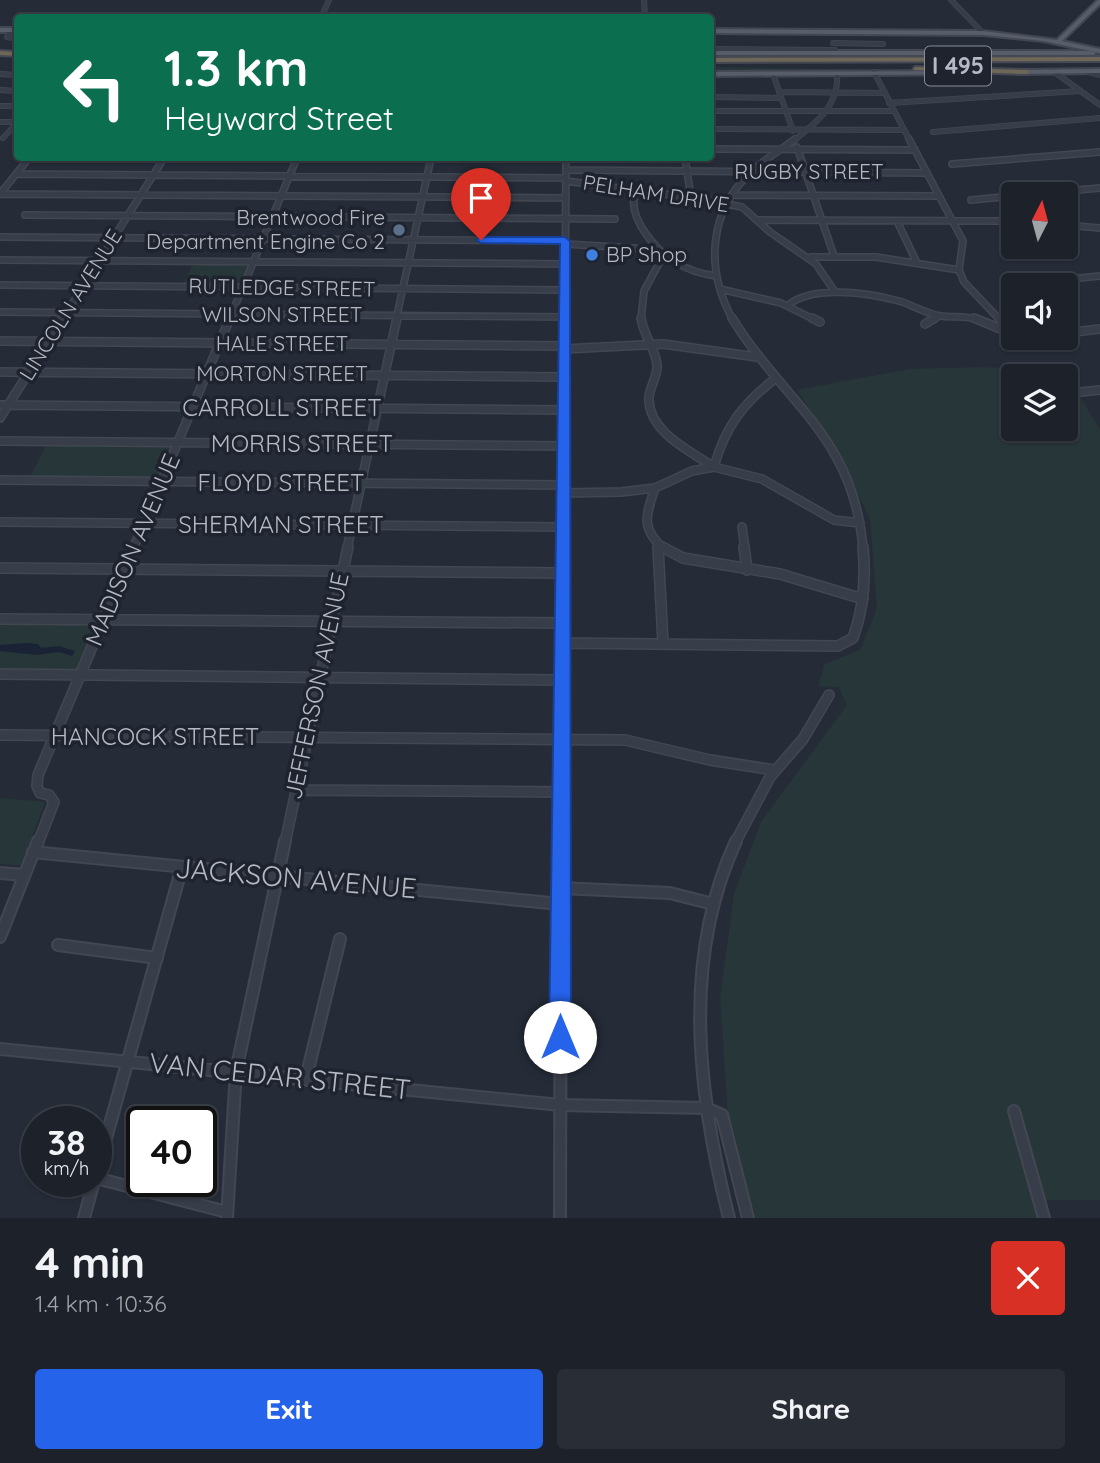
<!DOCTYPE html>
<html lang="en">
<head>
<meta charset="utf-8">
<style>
	body { margin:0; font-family:Quicksand,sans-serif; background:#292e36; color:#f1f3f6; height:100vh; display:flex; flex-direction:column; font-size:26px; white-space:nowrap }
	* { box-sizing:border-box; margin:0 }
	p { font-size:23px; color:#a0a3a8 }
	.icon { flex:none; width:38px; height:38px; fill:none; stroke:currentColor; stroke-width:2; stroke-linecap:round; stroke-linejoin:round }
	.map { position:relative; height:1218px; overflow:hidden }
	.sheet { display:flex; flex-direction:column; background:#1c212a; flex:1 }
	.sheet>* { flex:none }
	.banner { position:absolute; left:14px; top:14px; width:700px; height:147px; border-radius:7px; box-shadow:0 2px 5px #0004,0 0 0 2px #3a3e47; background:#0b6e4f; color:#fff; overflow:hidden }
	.needle { width:46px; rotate:6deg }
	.tools { position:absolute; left:1001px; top:182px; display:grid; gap:14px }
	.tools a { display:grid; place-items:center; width:77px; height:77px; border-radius:7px; background:#1c212a; box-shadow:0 2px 5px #0004,0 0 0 2px #3a3e47; font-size:35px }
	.speed { position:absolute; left:21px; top:1106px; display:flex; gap:14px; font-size:35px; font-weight:700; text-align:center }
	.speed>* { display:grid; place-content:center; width:91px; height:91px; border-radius:50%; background:#1c212a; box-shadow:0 2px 5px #0004,0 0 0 2px #3a3e47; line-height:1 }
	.speed small { font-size:18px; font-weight:400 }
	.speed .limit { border:4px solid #111; border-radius:10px; background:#fff; color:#111 }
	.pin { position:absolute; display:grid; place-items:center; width:60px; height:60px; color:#fff; margin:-72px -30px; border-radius:50% 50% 50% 0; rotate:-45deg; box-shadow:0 0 7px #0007 }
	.pin .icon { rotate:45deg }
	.me { position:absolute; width:77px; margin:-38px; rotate:0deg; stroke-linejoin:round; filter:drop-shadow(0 0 5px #0008) }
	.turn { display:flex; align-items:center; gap:24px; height:147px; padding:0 35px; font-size:32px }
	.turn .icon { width:91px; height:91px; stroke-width:2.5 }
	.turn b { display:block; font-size:49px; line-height:60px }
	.round { display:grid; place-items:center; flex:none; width:74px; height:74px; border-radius:7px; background:#292e36 }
	.head { display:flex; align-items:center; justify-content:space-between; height:119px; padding:0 35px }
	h1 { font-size:42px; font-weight:800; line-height:52px }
	.button { display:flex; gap:14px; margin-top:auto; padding:14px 35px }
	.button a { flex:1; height:80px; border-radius:7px; background:#2563eb; color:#fff; font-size:28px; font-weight:800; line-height:80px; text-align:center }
	.button a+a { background:#292e36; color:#f1f3f6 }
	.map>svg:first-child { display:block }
</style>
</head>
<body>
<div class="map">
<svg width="1100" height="1218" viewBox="0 0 1100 1218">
	<rect width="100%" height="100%" fill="#252c38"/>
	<!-- green -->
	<path fill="#273639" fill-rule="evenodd" d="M711,54l269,1 1,1 -270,2z
		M711,67l232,4 -232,2z
		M194,263h56l-9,22 -58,-1z
		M977,367l92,3 11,16 -5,2 25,42v770h-60l4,18h-288l-18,-54 -3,-30 -7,-19 -8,-116 14,-105 27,-72 86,-117 -8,-18 -21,-1 7,-22 35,-14 17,-42 -7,-89 -33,-67 -40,-62 113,-21zM1013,376h53v53h-53z
		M48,443l125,1 -14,34 -129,-2z
		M0,622l98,1 -20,48 -78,-1z
		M0,798l45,4 -24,64 -21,-2z"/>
	<!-- water -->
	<path fill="#1a2335" d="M27,643l11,1 3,4 18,-2 16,5 -3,5 -13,-4 -22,3 -37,-4v-6z"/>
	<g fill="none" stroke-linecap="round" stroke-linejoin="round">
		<defs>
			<path id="minor-far4" d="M644,0l1,18
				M951,0l32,33
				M321,18l8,-18
				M11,30l-4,7 11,2
				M833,43l50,1
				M710,49l125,1
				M1053,71l47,34
				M1085,71l15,4
				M874,72l36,69
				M0,74l18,1
				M773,74l20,57
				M0,90l18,1
				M779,92l106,1
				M710,97l71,1
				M889,103l191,-12
				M0,106h18
				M710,111h184
				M0,122h18
				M710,129l194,1
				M933,132l167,-14
				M3,138l15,-16
				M793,141c23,-18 47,-36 44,-68"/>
			<path id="minor-far3" d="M909,139l54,102 -4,29 5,12 36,38
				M797,147l37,109
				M710,149l205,1
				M288,158l278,1
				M685,158l6,39
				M952,164l148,-12
				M566,170l361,3
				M16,174l550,4
				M566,181l142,19 34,7 28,25 46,32 19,28
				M635,192c-8,27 22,60 44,72 11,7 24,10 37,12
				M0,194l566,4
				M0,194l29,-36
				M1033,194l67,-6
				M732,195l207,1
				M971,200l42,-4
				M25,215l590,4
				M759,220l254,1
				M897,221l19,40
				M1066,225l34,3
				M0,237l565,4
				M565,244l69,4 30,6 -20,37 -3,29
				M811,257h65l83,13
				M0,260l565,4
				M1019,284l81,-8
				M0,285l564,5
				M720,289l61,14 34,17
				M787,306c25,-22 82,-13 112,-5 14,4 27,13 42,15 12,2 25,-1 38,4
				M0,312l564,5
				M62,320l102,-162
				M229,320l68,-162
				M396,320l35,-162
				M565,320l1,-162
				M733,320c-28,-50 -25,-109 19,-149 13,-12 29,-21 43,-32
				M932,320l7,-4"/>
			<path id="minor-far2" d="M641,318c2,17 15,31 16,47 1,11 -7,21 -8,32 -2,34 41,54 65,70 11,-40 29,-64 62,-89
				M732,318c53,86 122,118 131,231
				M812,318l8,4
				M974,318l39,16
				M999,318l8,12
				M925,324l10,-6
				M1066,333l34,-4
				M0,341l564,5
				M564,349l99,-5 94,13
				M0,372l564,5
				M1081,392l19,-2
				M0,405l563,5
				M0,418l63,-100
				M0,441l563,5
				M0,480l563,5
				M655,488c-9,27 -15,40 9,61
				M563,493l58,-1 34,-4 37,-17 22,-4 48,12 72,41 26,3
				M0,522l562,5
				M742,527l3,22
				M133,549l97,-231
				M347,549l50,-231
				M563,549l2,-231
				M658,549v-4"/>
			<path id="minor-far1" d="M658,547l5,96
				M662,547l21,11 97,16 83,25
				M744,547l3,23
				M0,568l562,5
				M0,619l562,4
				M562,643l276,3 15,-8c11,-30 13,-59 10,-91
				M0,674l561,6
				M0,735l625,5 85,20 64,10
				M295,790l266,2
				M38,843l16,-41 -5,-7 -9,-2 -3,-7 1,-11 96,-228
				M285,843l63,-296
				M560,843l3,-296
				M735,843l35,-66 33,-38 26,-44"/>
			<path id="minor" d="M33,852l527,52
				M0,873l24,2
				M560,888l110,5 43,11
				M0,937l38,-96
				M58,945l99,13
				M0,1049l560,56 146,3 16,7 26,103
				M306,1078l34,-139
				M1014,1111l30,107
				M96,1174l86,-307
				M96,1178l131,34
				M84,1218l10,-37
				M227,1218l9,-147 49,-230
				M560,1218l1,-377
				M729,1218c-31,-123 -48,-258 7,-377"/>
			<path id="major" d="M1098,0h2v4l-38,37 38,8v4l-57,-12 -60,-6 -273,-2v-4l273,2 74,9z
				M0,28h18v4h-18z
				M710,51h383l3,2 -3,2h-383z
				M1100,69v4l-82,1 -3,-2 3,-2z
				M993,71l-2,3 -281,2v-4z"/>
			<path id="highway" d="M0,51l18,1v4l-18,-1z
				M1100,57v4l-390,1v-4z
				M915,67l112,3 3,2 -3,2 -114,-4z"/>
		</defs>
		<!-- minor-far4 casing -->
		<use href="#minor-far4" stroke="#424752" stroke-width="6"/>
		<!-- minor-far3 casing -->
		<use href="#minor-far3" stroke="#424752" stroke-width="8"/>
		<!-- minor-far2 casing -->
		<use href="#minor-far2" stroke="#424752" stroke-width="10"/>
		<!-- minor-far1 casing -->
		<use href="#minor-far1" stroke="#424752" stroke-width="12"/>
		<!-- minor casing -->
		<use href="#minor" stroke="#424752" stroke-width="14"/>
		<!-- major casing -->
		<use href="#major" stroke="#424752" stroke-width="4"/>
		<!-- highway casing -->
		<use href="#highway" stroke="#444954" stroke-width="4"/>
		<!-- minor-far4 -->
		<use href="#minor-far4" stroke="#383e49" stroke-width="4.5"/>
		<!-- minor-far3 -->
		<use href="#minor-far3" stroke="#383e49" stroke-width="5"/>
		<!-- minor-far2 -->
		<use href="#minor-far2" stroke="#383e49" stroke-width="7"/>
		<!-- minor-far1 -->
		<use href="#minor-far1" stroke="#383e49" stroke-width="9"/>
		<!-- minor -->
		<use href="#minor" stroke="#383e49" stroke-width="10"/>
		<!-- major -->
		<use href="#major" fill="#575d69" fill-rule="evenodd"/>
		<!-- highway -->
		<use href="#highway" fill="#6e6656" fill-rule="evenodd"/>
	</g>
	<!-- route -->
	<path fill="#2563eb" stroke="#184099" stroke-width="2" d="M565,237l5,4 1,796 -3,8 -8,3 -8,-3 -3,-8 11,-793 -79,-1 -5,-3 5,-3z"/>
	<!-- markers -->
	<circle fill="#5c6f8a" stroke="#1e232e" stroke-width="2.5" cx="399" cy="230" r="7"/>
	<circle fill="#3f7fe0" stroke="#1e232e" stroke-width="2.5" cx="592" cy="255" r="7"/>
	<g text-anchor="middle" stroke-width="7" stroke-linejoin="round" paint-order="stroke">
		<!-- far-street labels -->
		<g font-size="21" fill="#b4b9c5" stroke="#1e232e">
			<text x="809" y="179">RUGBY STREET</text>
			<text transform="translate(656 194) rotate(9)" y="7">PELHAM DRIVE</text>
			<text transform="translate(282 288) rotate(1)" y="7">RUTLEDGE STREET</text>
			<text transform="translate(71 305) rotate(-58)" y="7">LINCOLN AVENUE</text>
			<text x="282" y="322">WILSON STREET</text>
			<text x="282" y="351">HALE STREET</text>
			<text x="282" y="381">MORTON STREET</text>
		</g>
		<!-- far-poi labels -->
		<g font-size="21" fill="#b4b9c5" stroke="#1e232e" text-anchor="end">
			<text x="385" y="225">Brentwood Fire<tspan x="385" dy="24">Department Engine Co 2</tspan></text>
			<text x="606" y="262" text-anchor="start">BP Shop</text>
		</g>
		<!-- shield labels -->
		<rect fill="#1e232e" stroke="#878c98" stroke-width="2" x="925" y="46.5" width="66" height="39" rx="5"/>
		<g font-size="23" font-weight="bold" fill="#b4b9c5">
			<text x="958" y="74">I 495</text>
		</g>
		<!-- street labels -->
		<g font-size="24" fill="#b4b9c5" stroke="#1e232e">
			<text x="282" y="416">CARROLL STREET</text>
			<text x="302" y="452">MORRIS STREET</text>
			<text x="281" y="491">FLOYD STREET</text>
			<text x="281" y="533">SHERMAN STREET</text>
			<text transform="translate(133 550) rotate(-67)" y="8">MADISON AVENUE</text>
			<text transform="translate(317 686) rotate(-78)" y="8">JEFFERSON AVENUE</text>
			<text x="155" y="745">HANCOCK STREET</text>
		</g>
		<!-- near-street labels -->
		<g font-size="28" fill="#b4b9c5" stroke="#1e232e">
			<text transform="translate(296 878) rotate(5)" y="10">JACKSON AVENUE</text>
			<text transform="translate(280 1076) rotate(6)" y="10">VAN CEDAR STREET</text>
		</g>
	</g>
</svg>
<div class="tools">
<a><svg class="needle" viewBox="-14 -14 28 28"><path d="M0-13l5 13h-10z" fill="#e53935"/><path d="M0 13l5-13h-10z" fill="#a0a3a8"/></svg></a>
<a><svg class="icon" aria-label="sound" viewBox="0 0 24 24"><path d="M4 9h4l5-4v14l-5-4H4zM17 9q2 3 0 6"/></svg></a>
<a><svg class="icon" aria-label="layers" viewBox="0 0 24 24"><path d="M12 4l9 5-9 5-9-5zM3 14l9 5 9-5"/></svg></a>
</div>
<div class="speed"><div>38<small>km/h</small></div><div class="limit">40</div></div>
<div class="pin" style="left:481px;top:240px;background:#d93025"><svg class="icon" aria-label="arrive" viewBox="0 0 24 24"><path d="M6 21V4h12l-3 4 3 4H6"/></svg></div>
<svg class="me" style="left:560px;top:1037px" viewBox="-20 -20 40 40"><circle r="19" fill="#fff"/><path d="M0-13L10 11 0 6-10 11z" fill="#2563eb"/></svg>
<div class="banner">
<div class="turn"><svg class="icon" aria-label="left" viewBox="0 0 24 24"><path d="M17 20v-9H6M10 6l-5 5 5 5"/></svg><div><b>1.3 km</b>Heyward Street</div></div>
</div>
</div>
<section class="sheet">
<div class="head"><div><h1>4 min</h1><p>1.4 km · 10:36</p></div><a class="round" style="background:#d93025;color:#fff"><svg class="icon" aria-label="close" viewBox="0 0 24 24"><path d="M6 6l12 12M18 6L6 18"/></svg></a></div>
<div class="button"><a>Exit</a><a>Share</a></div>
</section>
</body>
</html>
